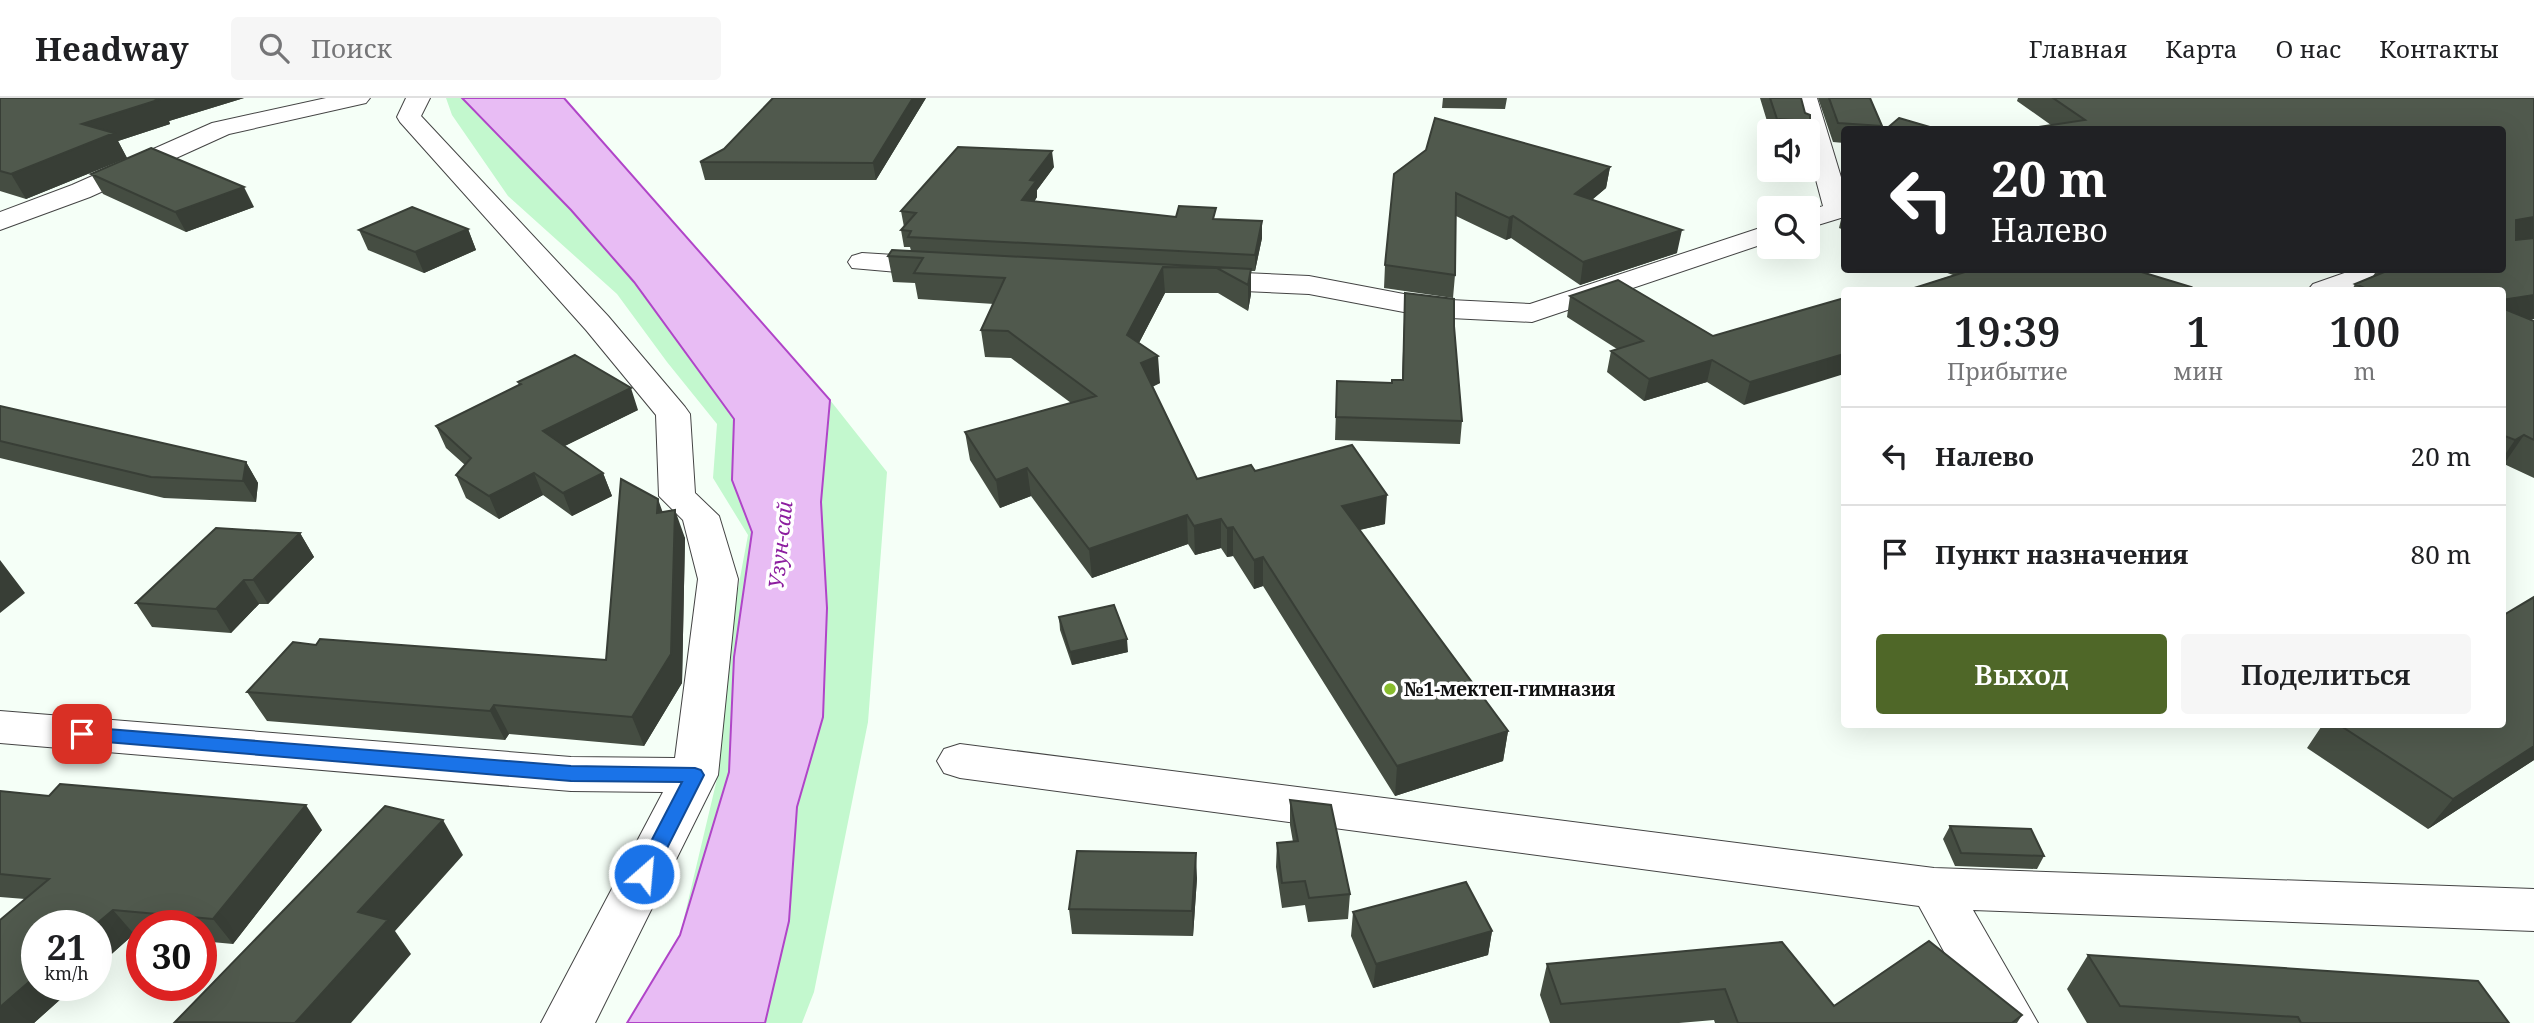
<!DOCTYPE html>
<html lang="ru">
<head>
<meta charset="utf-8">
<style>
	body { margin:0; font-family:"Noto Serif",serif; background:#f6f6f6; color:#202124; height:100vh; display:flex; flex-direction:column; font-size:26px; white-space:nowrap }
	* { box-sizing:border-box; margin:0 }
	p { font-size:23px; color:#757577 }
	.icon { flex:none; width:38px; height:38px; fill:none; stroke:currentColor; stroke-width:2; stroke-linecap:round; stroke-linejoin:round }
	.map { position:relative; flex:1; overflow:hidden }
	.details { position:absolute; left:1841px; top:189px; width:665px; height:441px; display:flex; flex-direction:column; background:#fff; border-radius:7px; box-shadow:0 7px 28px #0002 }
	.details>* { flex:none }
	.hud { position:absolute; left:1841px; top:28px; width:665px; height:147px; border-radius:7px; box-shadow:0 7px 28px #0002; background:#202124; color:#fff; overflow:hidden }
	.tools { position:absolute; left:1757px; top:21px; display:grid; gap:14px }
	.tools a { display:grid; place-items:center; width:63px; height:63px; border-radius:7px; background:#fff; box-shadow:0 7px 28px #0002; font-size:35px }
	.speed { position:absolute; left:21px; top:812px; display:flex; gap:14px; font-size:35px; font-weight:700; text-align:center }
	.speed>* { display:grid; place-content:center; width:91px; height:91px; border-radius:50%; background:#fff; box-shadow:0 7px 28px #0002; line-height:1 }
	.speed small { font-size:18px; font-weight:400 }
	.speed .limit { border:10px solid #d22; background:#fff; color:#111 }
	.pin { position:absolute; display:grid; place-items:center; width:60px; height:60px; color:#fff; margin:-30px; border-radius:14px; box-shadow:0 4px 10px #0006 }
	.me { position:absolute; width:77px; margin:-38px; rotate:27deg; stroke-linejoin:round; filter:drop-shadow(0 0 5px #0008) }
	.turn { display:flex; align-items:center; gap:24px; height:147px; padding:0 35px; font-size:32px }
	.turn .icon { width:91px; height:91px; stroke-width:2.5 }
	.turn b { display:block; font-size:49px; line-height:60px }
	.eta { display:flex; justify-content:space-evenly; align-items:center; height:119px; text-align:center }
	.eta b { font-size:42px; font-weight:600; line-height:49px }
	.action { display:flex; gap:14px; margin-top:auto; padding:14px 35px }
	.action a { flex:1; height:80px; border-radius:7px; background:#4f6728; color:#fff; font-size:28px; font-weight:600; line-height:80px; text-align:center }
	.action a+a { background:#f6f6f6; color:#202124 }
	ul { padding:0; list-style:none }
	li { display:flex; align-items:center; gap:21px; height:98px; padding:0 35px; border-top:2px solid #e0e0e0 }
	li div { flex:1 }
	li b { display:block; font-size:26px }
	li em { font-style:normal }
	header { display:flex; align-items:center; gap:42px; box-sizing:border-box; height:98px; padding:0 35px; background:#fff; border-bottom:2px solid #e0e0e0 }
	header strong { font-size:33px }
	nav { display:flex; gap:38px; margin-inline-start:auto; font-size:24px }
	.search { width:490px; height:63px; background:#f6f6f6; display:flex; align-items:center; gap:18px; box-sizing:border-box; padding:0 24px; border-radius:7px; color:#757577; font-size:26px }
	.map>svg:first-child { display:block }
</style>
</head>
<body>
<header>
<strong>Headway</strong>
<div class="search"><svg class="icon" aria-label="search" viewBox="0 0 24 24"><circle cx="10" cy="10" r="6"/><path d="M15 15l6 6"/></svg>Поиск</div>
<nav><a>Главная</a><a>Карта</a><a>О нас</a><a>Контакты</a></nav>
</header>
<div class="map">
<svg width="2534" height="925" viewBox="0 0 2534 925">
	<rect width="100%" height="100%" fill="#f5fff7"/>
	<!-- sand -->
	<path fill="#c3f8ce" d="M446,0h118l266,302 57,72 -19,250 -54,270 -12,31h-155l33,-88 37,-156 6,-110 25,-134 -35,-57 4,-54 -50,-62 -50,-68 -109,-98 -56,-81z"/>
	<!-- water -->
	<path fill="#e8bcf4" stroke="#b045c8" stroke-width="2" d="M462,0h102l266,302 -9,102 6,106 -4,109 -26,90 -8,114 -24,102h-138l53,-88 49,-163 5,-115 18,-125 -20,-52 2,-61 -100,-137 -63,-72z"/>
	<g fill="none" stroke-linecap="round" stroke-linejoin="round">
		<defs>
			<path id="minor" d="M326,0h44l-4,5 -137,31 -139,63 -90,33v-18l72,-27 140,-62z
				M406,0h24l-9,18 187,200 77,91 5,7 5,79 24,23 19,63 -20,196 -123,248h-54l122,-231 -92,-1 -571,-48v-32l571,46 104,1 23,-179 -15,-59 -24,-24 -3,-81 -70,-85 -186,-208 -3,-5z
				M1793,0h24l27,89v30l-36,11v-17l15,-5 -15,-56v-19h-5z
				M1769,127v17l-237,80 -102,-5 -121,-23 -110,-5 -10,-3 -5,-6 5,-6 10,-3 110,5 121,23 100,5z
				M862,155l81,5 10,3 4,6 -4,6 -10,3 -91,-8 -4,-6 4,-6z
				M2353,172h69l-5,6 -50,8 -18,6h-41l5,-6z
				M960,646l974,124 600,21v42l-561,-21 65,113h-55l-64,-117 -959,-128 -16,-5 -7,-12 7,-12z"/>
		</defs>
		<!-- minor casing -->
		<use href="#minor" stroke="#444" stroke-width="2"/>
		<!-- minor -->
		<use href="#minor" fill="#fff" fill-rule="evenodd"/>
	</g>
	<!-- wall -->
	<path fill="#454d42" d="M0,0h244l-75,23 1,3 -52,17 9,17 -101,41 -26,-8z
		M926,0l-50,82h-171l-5,-18 24,-13z
		M1443,0h64l-2,11 -63,-1z
		M1760,0h41l4,15 5,8 -2,10h-38z
		M1818,0h52l12,28 -1,4h-37v13l-11,-1z
		M2018,0h516l-4,221 4,2v157l-30,-14 -2,1v-175h-150l3,-6 18,-8 4,-6h125v-140l-451,-5 -34,-24z
		M1426,52l184,17 -4,21 -14,12 85,53 -97,32 -69,-47 -5,2 -50,-24 -1,59 -2,23 -69,-10 1,-23z
		M1054,69l-17,23v7l-3,5 142,15 86,4v17l-7,33h-4v23l-3,17 -30,-18h-53l-26,50 21,40 -8,4 45,92 58,-8 130,53 -25,6 148,201 -5,30 -108,35 -132,-210 -9,3 -21,-33 -6,1 -6,-9 -26,7 -7,-11 -96,34 -61,-82 -31,12 -30,-48 -5,-28 106,-29 -60,-45 -26,-1 -4,-27 13,-26 -76,-5 -3,-16 -22,-1 -5,-26 23,-5 -1,-4h-6l-3,-17 3,-3 -3,-16z
		M91,76l163,33 -68,25 -83,-38z
		M1844,109v23l-5,-2z
		M468,131l8,21 -52,23 -56,-23 -9,-20z
		M1939,172h196l56,17 -1,3h-282l45,-15z
		M1405,195l49,33 8,95 -2,23 -125,-4 2,-59 55,2 10,-3z
		M1570,198l143,40 131,-38 -100,107 -37,-23 -63,19 -37,-29 4,-21 6,-2 -50,-32z
		M518,284l120,28 -73,36 38,27 9,23 -40,20 -29,-21 -44,24 -33,-21 -10,-23 9,-10 -19,-17 -10,-22 83,-41z
		M0,308l246,56 12,21 -2,19 -92,-4 -164,-40z
		M663,414l22,26 -3,145 -38,63 -135,-12 -4,6 -238,-19 -20,-29 69,-47 290,15z
		M300,435l14,24 -46,47h-9l-28,29 -79,-6 -16,-24z
		M2534,499v163l-106,69 -121,-81 16,-24h179z
		M1059,519l69,35 -56,13 -12,-35z
		M0,693l322,39 -89,114 -32,-3v-15h-59v9l-8,-1 -100,89h-34l25,-124 -25,-2z
		M1290,702l60,94 -2,25 -40,3 -3,-17 -23,3 -6,-41 1,-24 16,-1 -3,-17z
		M1950,728l94,30 -7,13 -82,-3 -12,-27z
		M1197,780l-4,58 -121,-2 -3,-25z
		M1353,814l139,19 -4,24 -115,33 -22,-52z
		M1782,844l52,64 188,9 -5,8h-302l-1,-3 -35,3h-129l-10,-28 7,-31z
		M2088,857l421,68h-422l-20,-34z"/>
	<!-- shaded-wall -->
	<path fill="#383e36" d="M153,0h91l-75,23 1,3 -52,17 9,17 -101,41 -15,-25 71,-50z
		M913,0h13l-50,82 -3,-17z
		M1052,53l2,16 -17,23v7l-13,20 -2,-17 8,-20z
		M1610,69l-4,21 -34,28 3,-22z
		M244,89l10,20 -68,25 -11,-20z
		M1513,118l-2,22 -5,2 3,-22z
		M2534,119v23l-32,5 14,-25z
		M1262,123v17l-7,33v-16z
		M468,131l8,21 -52,23 -9,-21z
		M1682,132l-5,23 -97,32 3,-23z
		M1163,169l2,26 -36,69 -2,-27z
		M1251,171v25l-3,17v-26z
		M2534,197v24l-32,5v-24z
		M1844,256v20l-100,31 6,-23z
		M1158,258l2,27 -17,8 -2,-28z
		M1712,262l-5,22 -63,19 5,-22z
		M631,290l7,22 -86,42 -9,-21z
		M2524,337l-20,29 -2,1v-6l13,-19z
		M246,364l12,21 -2,19 -13,-21z
		M1027,370l4,28 -31,12 -4,-28z
		M534,375l9,22 -44,24 -10,-23z
		M603,375l9,23 -40,20 -9,-23z
		M1387,397l-2,29 -44,10 1,-28z
		M658,401l10,28 -11,-14z
		M675,412l10,28 -3,145 -38,63 -12,-29z
		M1187,417l1,29 -96,34 -3,-29z
		M1221,421v29l-26,7 -1,-29z
		M1233,429v29l-6,1v-29z
		M300,435l14,24 -46,47 -15,-24z
		M1263,459v29l-9,3v-29z
		M0,462l25,33 -25,20z
		M244,482l15,24 -28,29 -15,-24z
		M1127,541l1,13 -56,13 -2,-13z
		M494,607l15,29 -4,6 -15,-29z
		M1508,633l-5,30 -108,35 2,-30z
		M2534,648v14l-106,69 25,-30z
		M306,707l16,25 -89,114 -20,-25z
		M443,722l20,35 -68,76 16,23 -60,69h-56l63,-111z
		M1196,755l1,25 -4,58 -1,-25z
		M113,812l21,24 -38,34v-42h-2z
		M1492,833l-4,24 -115,33 3,-24z
		M37,877v10h39l-42,38h-34v-16z"/>
	<!-- building -->
	<path fill="#50594d" stroke="#383e36" stroke-width="2" d="M0,0h154l4,2 -76,24 32,9 -103,41 -11,-3z
		M773,0h140l-40,65 -173,-1 24,-13z
		M1770,0h31l4,15 5,2v6l-33,-2z
		M1829,0h41l12,28 -44,-3z
		M2053,0h481v119l-18,3v20l18,-2v57l-32,5v-10h-133l-14,-6 34,-14h113v-140l-476,-1 59,-9z
		M1435,20l175,49 -35,27 107,36 -99,32 -70,-46 -4,2 -53,-25 -1,82 -70,-10 9,-91 32,-24z
		M1899,20l41,12h-55z
		M958,49l94,4 -22,29 6,1 -14,19 154,17 3,-11 37,2 -3,11 49,2 -7,34 -347,-18 3,-6 -10,-1 15,-17 -15,-2z
		M151,50l93,39 -69,25 -84,-38z
		M412,109l56,22 -53,23 -56,-22z
		M892,152l359,19 -3,16 -31,-17 -54,-1 -36,68 31,21 -17,7 56,116 54,-14 4,6 97,-26 35,50 -45,11 166,225 -111,35 -134,-209 -9,3 -21,-33 -6,1 -6,-9 -27,7 -7,-11 -98,34 -62,-81 -31,12 -31,-48 131,-36 -88,-65 -27,-1 24,-52 -91,-5 9,-15 -35,-2z
		M1971,172h164l56,17 -3,3h-280z
		M1618,182l95,56 131,-38v56l-94,28 -38,-22 -63,19 -38,-28 32,-10 -73,-45z
		M1405,195l49,6v27l8,95 -126,-4 1,-36 55,2v-3h11z
		M2502,210l32,13v119l-10,-5 -9,5 -13,-5z
		M575,257l56,33 -88,43 60,42 -40,20 -29,-20 -45,23 -33,-21 15,-17 -35,-32 85,-42 -3,-2z
		M0,308l246,56 -3,19 -92,-4 -151,-36z
		M621,381l37,20 -1,14 18,-3 -4,144 -39,63 -138,-12 -4,6 -243,-19 46,-50 23,3 4,-6 286,21z
		M216,430l84,5 -47,47h-9l-28,29 -80,-6z
		M2534,499v149l-81,53 -115,-75h164v-108z
		M1114,507l13,34 -57,13 -11,-35z
		M60,686l246,21 -93,114 -100,-9 -19,16h-57v49l-37,32v-87l49,-41 -49,-5v-83l49,5z
		M1290,702l41,5 19,89 -41,4 -4,-17 -23,2 -5,-40 21,-2z
		M385,708l58,14 -85,92 30,8 -93,103 -120,-1z
		M1950,728l81,3 13,27 -83,-3z
		M1077,753l119,2 -4,58 -123,-2z
		M1466,784l26,49 -116,33 -23,-52z
		M1929,843l93,74 -10,8h-274l-13,-34 -164,15 -14,-40 235,-22 52,64z
		M2088,857l390,26 31,42h-208l-3,-6 -178,-11z"/>
	<!-- route -->
	<path fill="#1a73e8" stroke="#114b97" stroke-width="2" d="M82,629l489,39 124,2 6,2 3,5 -53,105 -7,2 -7,-2 -3,-6 48,-92 -111,-1 -489,-41 -7,-2 -3,-4 3,-5z"/>
	<!-- markers -->
	<circle fill="#88bc2d" stroke="#fff" stroke-width="2.5" cx="1390" cy="591" r="7"/>
	<g text-anchor="middle" stroke-width="7" stroke-linejoin="round" paint-order="stroke">
		<!-- poi labels -->
		<g font-size="19" font-weight="bold" fill="#111" stroke="#fff" text-anchor="start">
			<text x="1404" y="598">№1-мектеп-гимназия</text>
		</g>
		<!-- water labels -->
		<g font-size="21" font-style="italic" fill="#8c1e9f" stroke="#fff">
			<text transform="translate(781 447) rotate(-84)" y="7">Узун-сай</text>
		</g>
	</g>
</svg>
<div class="tools">
<a><svg class="icon" aria-label="sound" viewBox="0 0 24 24"><path d="M4 9h4l5-4v14l-5-4H4zM17 9q2 3 0 6"/></svg></a>
<a><svg class="icon" aria-label="search" viewBox="0 0 24 24"><circle cx="10" cy="10" r="6"/><path d="M15 15l6 6"/></svg></a>
</div>
<div class="speed"><div>21<small>km/h</small></div><div class="limit">30</div></div>
<div class="pin" style="left:82px;top:636px;background:#d93025"><svg class="icon" aria-label="arrive" viewBox="0 0 24 24"><path d="M6 21V4h12l-3 4 3 4H6"/></svg></div>
<svg class="me" style="left:644px;top:776px" viewBox="-20 -20 40 40"><circle r="17" fill="#1a73e8" stroke="#fff" stroke-width="3"/><path d="M0-11L8 9 0 5-8 9z" fill="#fff"/></svg>
<div class="hud">
<div class="turn"><svg class="icon" aria-label="left" viewBox="0 0 24 24"><path d="M17 20v-9H6M10 6l-5 5 5 5"/></svg><div><b>20 m</b>Налево</div></div>
</div>
<section class="details">
<div class="eta">
<div><b>19:39</b><p>Прибытие</p></div>
<div><b>1</b><p>мин</p></div>
<div><b>100</b><p>m</p></div>
</div>
<ul>
<li><svg class="icon" aria-label="left" viewBox="0 0 24 24"><path d="M17 20v-9H6M10 6l-5 5 5 5"/></svg><div><b>Налево</b></div><em>20 m</em></li>
<li><svg class="icon" aria-label="arrive" viewBox="0 0 24 24"><path d="M6 21V4h12l-3 4 3 4H6"/></svg><div><b>Пункт назначения</b></div><em>80 m</em></li>
</ul>
<div class="action"><a>Выход</a><a>Поделиться</a></div>
</section>
</div>
</body>
</html>
